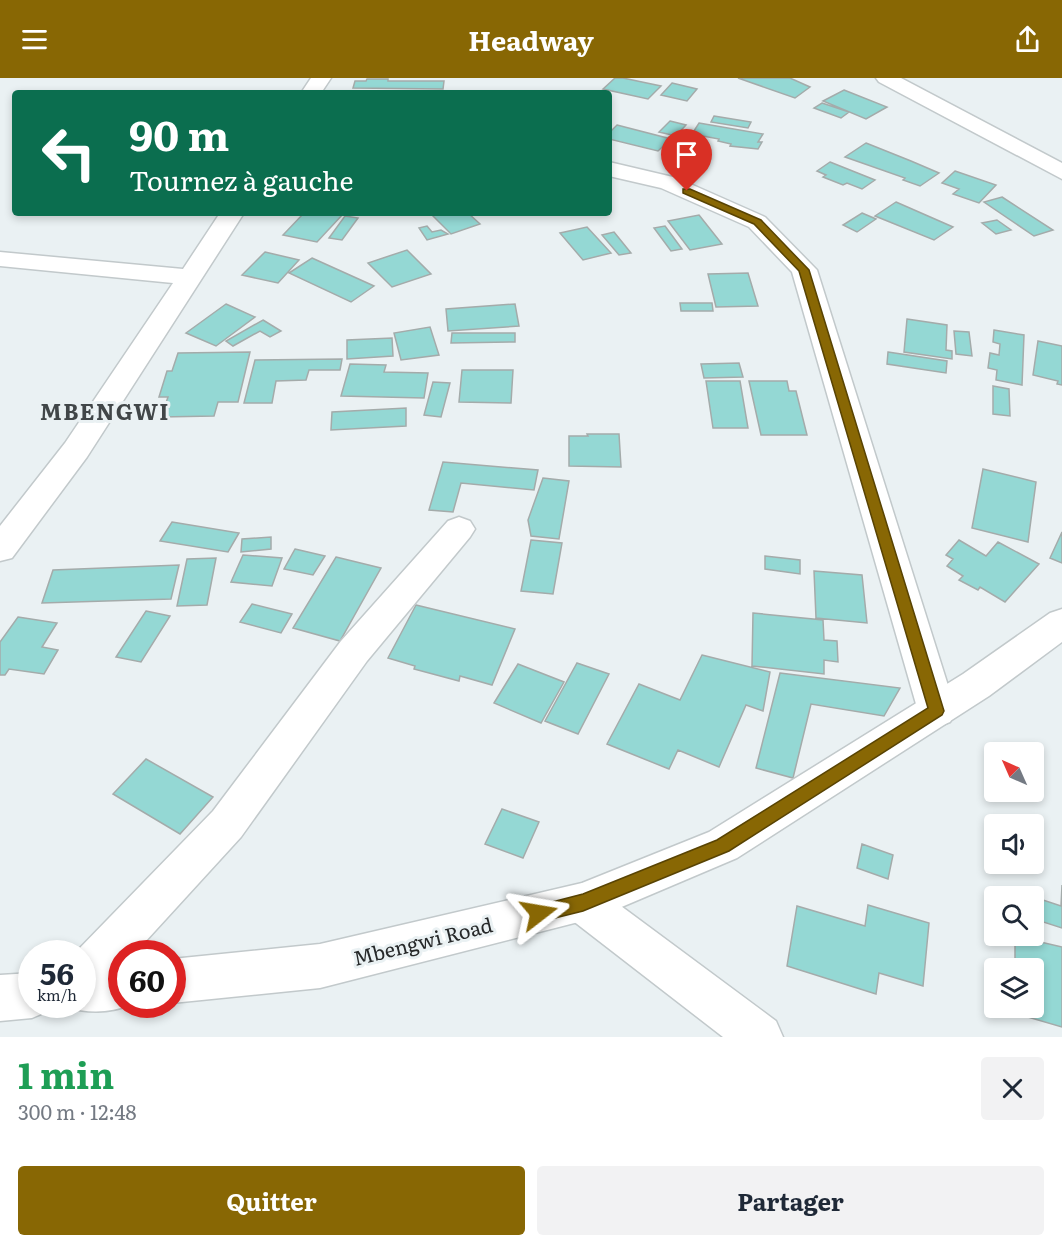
<!DOCTYPE html>
<html lang="fr">
<head>
<meta charset="utf-8">
<style>
	body { margin:0; font-family:Literata,serif; background:#f2f2f3; color:#1f2937; height:100vh; display:flex; flex-direction:column; font-size:22px; white-space:nowrap }
	* { box-sizing:border-box; margin:0 }
	p { font-size:20px; color:#747a83 }
	.icon { flex:none; width:33px; height:33px; fill:none; stroke:currentColor; stroke-width:2; stroke-linecap:round; stroke-linejoin:round }
	.map { position:relative; height:959px; overflow:hidden }
	.side { display:flex; flex-direction:column; background:#fff; flex:1 }
	.side>* { flex:none }
	.hud { position:absolute; left:12px; top:12px; width:600px; height:126px; border-radius:6px; box-shadow:0 3px 9px #0003; background:#0b6e4f; color:#fff; overflow:hidden }
	.needle { width:39px; rotate:315deg }
	.buttons { position:absolute; left:984px; top:664px; display:grid; gap:12px }
	.buttons a { display:grid; place-items:center; width:60px; height:60px; border-radius:6px; background:#fff; box-shadow:0 3px 9px #0003; font-size:30px }
	.speed { position:absolute; left:18px; top:862px; display:flex; gap:12px; font-size:30px; font-weight:700; text-align:center }
	.speed>* { display:grid; place-content:center; width:78px; height:78px; border-radius:50%; background:#fff; box-shadow:0 3px 9px #0003; line-height:1 }
	.speed small { font-size:15px; font-weight:400 }
	.speed .limit { border:9px solid #d22; background:#fff; color:#111 }
	.pin { position:absolute; display:grid; place-items:center; width:51px; height:51px; color:#fff; margin:-62px -26px; border-radius:50% 50% 50% 0; rotate:-45deg; box-shadow:0 0 6px #0007 }
	.pin .icon { rotate:45deg }
	.me { position:absolute; width:66px; margin:-33px; rotate:76deg; stroke-linejoin:round; filter:drop-shadow(0 0 4px #0008) }
	.turn { display:flex; align-items:center; gap:21px; height:126px; padding:0 18px; font-size:27px }
	.turn .icon { width:78px; height:78px; stroke-width:2.5 }
	.turn b { display:block; font-size:42px; line-height:51px }
	.round { display:grid; place-items:center; flex:none; width:63px; height:63px; border-radius:6px; background:#f2f2f3 }
	.overview { display:flex; align-items:center; justify-content:space-between; height:102px; padding:0 18px }
	h1 { font-size:36px; font-weight:700; line-height:45px; color:#1e9e55 }
	.cta { display:flex; gap:12px; margin-top:auto; padding:12px 18px }
	.cta a { flex:1; height:69px; border-radius:6px; background:#886704; color:#fff; font-size:24px; font-weight:700; line-height:69px; text-align:center }
	.cta a+a { background:#f2f2f3; color:#1f2937 }
	header { display:flex; justify-content:space-between; align-items:center; height:78px; padding:0 18px; background:#886704; color:#fff; font-size:27px; font-weight:700 }
	.map>svg:first-child { display:block }
</style>
</head>
<body>
<header><svg class="icon" aria-label="menu" viewBox="0 0 24 24"><path d="M4 6h16M4 12h16M4 18h16"/></svg>Headway<svg class="icon" aria-label="share" viewBox="0 0 24 24"><path d="M12 15V3M7 8l5-5 5 5M5 13v7h14v-7"/></svg></header>
<div class="map">
<svg width="1062" height="959" viewBox="0 0 1062 959">
	<rect width="100%" height="100%" fill="#eaf1f3"/>
	<!-- building -->
	<path fill="#94d8d4" stroke="#a4abaa" stroke-width="1.5" d="M615,0h8l38,8 -13,13 -45,-10z
		M738,0h52l20,9 -15,11z
		M367,1h21v2h56l-1,8 -90,-1 2,-7h11z
		M672,5l25,6 -10,12 -26,-6z
		M844,12l43,17 -21,12 -43,-18z
		M822,25l27,9 -8,6 -27,-10z
		M714,38l37,6 -3,6 -37,-6z
		M670,43l16,4 -10,11 -17,-4z
		M699,45l64,11 -5,8h4l-4,7 -28,-3 1,-2 -13,-3 1,-2 -27,-5z
		M617,47l54,14 -13,12 -49,-12v-6z
		M866,65l45,18 28,12 -19,13 -17,-6 2,-2 -60,-21z
		M830,84l45,18 -13,9 -15,-6 -4,2 -20,-8 3,-2 -9,-4z
		M955,93l41,14 -17,18 -26,-9 6,-5 -17,-6z
		M1002,119l51,33 -19,6 -50,-34z
		M896,124l57,25 -19,13 -59,-24z
		M304,135h40l-27,29 -34,-7z
		M430,135h38l12,11 -29,10z
		M862,135l14,6 -19,13 -14,-7z
		M699,137l23,29 -32,6 -22,-29z
		M345,138l13,2 -16,22 -13,-2z
		M997,142l14,10 -15,4 -14,-11z
		M427,148l5,6 9,-2 7,4 -21,6 -8,-12z
		M665,148l17,23 -11,2 -17,-23z
		M587,149l24,26 -28,7 -23,-27z
		M614,154l17,21 -12,2 -17,-20z
		M407,172l24,24 -39,13 -24,-24z
		M265,174l34,8 -21,23 -36,-8z
		M312,180l62,28 -23,16 -62,-29z
		M748,195l10,33 -42,1 -8,-33z
		M680,225h32l1,8h-32z
		M226,226l29,13 -39,29 -30,-13z
		M515,226l4,22 -71,5 -2,-22z
		M907,241l40,6 -1,25 6,1v8l-48,-7z
		M263,242l18,11 -11,6 -10,-6 -27,15 -7,-5z
		M430,249l9,28 -38,5 -7,-27z
		M994,252l30,5 -2,50 -26,-5 1,-10 -9,-2 2,-15 9,2 1,-11 -7,-2z
		M954,253l15,1 3,24 -16,-2z
		M452,255h63v9l-64,1z
		M392,260l1,18 -46,3v-19z
		M1038,263l24,5v39l-5,-1 1,-3 -25,-6z
		M250,274l-12,50h-20l-4,14 -53,1 7,-20h-9l8,-26h5l6,-18z
		M888,274l59,9 -1,12 -59,-9z
		M342,281l-2,11h-31l-3,10 -30,1 -4,22h-28l11,-43z
		M739,285l4,14 -39,1 -3,-14z
		M350,286l36,1 -2,7 44,1 -4,25 -83,-2z
		M462,292h51l-2,33 -52,-1z
		M706,303h34l8,47h-35z
		M749,303h38l2,10h7l11,44h-46z
		M433,304l17,1 -9,34 -17,-2z
		M993,308l16,3 1,27 -17,-2z
		M406,330v18l-75,4 1,-18z
		M587,356h32l2,33 -52,-1v-30h19z
		M443,384l95,8 -4,20 -73,-7 -8,29 -24,-2z
		M983,391l53,13 -8,60 -56,-14z
		M543,400l26,3 -10,58 -28,-3 -3,-16z
		M172,444l67,11 -11,19 -68,-11z
		M1062,454v31l-12,-5z
		M271,459v12l-30,3 1,-13z
		M531,462l31,3 -9,51 -32,-3z
		M959,462l27,16 12,-14 41,22 -34,38 -25,-15 -2,3 -19,-10 4,-4 -16,-10 6,-7 -7,-4z
		M295,471l30,7 -12,19 -29,-6z
		M243,477l39,3 -10,28 -41,-4z
		M765,478l35,4v14l-35,-5z
		M336,479l45,11 -41,73 -47,-13z
		M216,480l-9,47 -30,1 10,-47z
		M179,487l-8,34 -129,4 11,-33z
		M814,493l48,4 5,48 -51,-5z
		M252,526l40,10 -11,19 -41,-11z
		M416,527l99,24 -23,56 -32,-9 -1,5 -45,-12 1,-3 -27,-8z
		M146,533l24,5 -29,46 -25,-5z
		M753,535l70,7 1,20 13,1 1,21 -14,-2v14l-72,-8z
		M18,539l39,6 -15,24 16,3 -14,24 -35,-5 -4,6h-5v-33z
		M702,577l68,17 -7,39 -17,-6 -27,62 -41,-17 -9,19 -62,-25 32,-60 41,16z
		M577,585l32,11 -31,60 -33,-13z
		M518,586l46,18 -23,41 -47,-20z
		M780,595l120,15 -16,28 -73,-12 -18,74 -37,-10z
		M146,681l67,38 -33,37 -67,-40z
		M502,731l37,13 -16,36 -38,-14z
		M862,766l31,11 -5,24 -31,-11z
		M1062,807v43l-28,-9v-22l27,9z
		M868,827l61,18 -6,63 -44,-13 -3,21 -89,-28 10,-60 68,20z
		M1015,858l47,11v80l-48,-14v-5h20v-39h-19z"/>
	<g fill="none" stroke-linecap="round" stroke-linejoin="round">
		<defs>
			<path id="minor" d="M311,0h20l-10,15h-20z
				M876,0h25l161,85v16l-183,-97z
				M609,84l68,16 88,39 52,53 139,441 -6,11 -13,5 -13,-5 -6,-11 -126,-439 -43,-45 -88,-39 -52,-12z
				M220,135h24l-157,244 -75,101 -12,3v-35l65,-83 108,-160 -173,-17v-14l183,17z
				M459,439l11,4 5,8 -5,8 -103,124 -126,176 -107,117h-12v14l-24,26 -16,6v-46h-8l139,-143 128,-170 107,-120z
				M583,805l15,6 178,132 7,16h-60l-155,-120 -6,-14 6,-14z"/>
			<path id="major" d="M1062,531v33l-73,54 -252,162 -139,59 -278,71 -148,15v-44l148,-15 262,-61 127,-51 254,-158 87,-61z
				M122,886v41h8c-20,8 -44,9 -64,1l16,-1v-38z
				M32,895v32h18l-2,6 -16,7 -32,3v-46z"/>
		</defs>
		<!-- minor casing -->
		<use href="#minor" stroke="#c2c9cb" stroke-width="3"/>
		<!-- major casing -->
		<use href="#major" stroke="#c2c9cb" stroke-width="3"/>
		<!-- minor -->
		<use href="#minor" fill="#fff" fill-rule="evenodd"/>
		<!-- major -->
		<use href="#major" fill="#fff" fill-rule="evenodd"/>
	</g>
	<!-- route -->
	<path fill="#886704" stroke="#584303" stroke-width="1.5" d="M683,111h7l71,31 48,50 135,441 -2,4 -213,136 -146,60 -44,11 -6,-3 -3,-6 3,-6 50,-13 134,-54 211,-132 -129,-437 -45,-47 -71,-31z"/>
	<g text-anchor="middle" stroke-width="6" stroke-linejoin="round" paint-order="stroke">
		<!-- near-street labels -->
		<g font-size="20" fill="#262829" stroke="#eaf1f3">
			<text transform="translate(423 864) rotate(-14)" y="7">Mbengwi Road</text>
		</g>
		<!-- district labels -->
		<g font-size="22" font-weight="bold" letter-spacing="1.5" fill="#414648" stroke="#eaf1f3">
			<text x="105" y="342">MBENGWI</text>
		</g>
	</g>
</svg>
<div class="buttons">
<a><svg class="needle" viewBox="-14 -14 28 28"><path d="M0-13l5 13h-10z" fill="#e53935"/><path d="M0 13l5-13h-10z" fill="#747a83"/></svg></a>
<a><svg class="icon" aria-label="sound" viewBox="0 0 24 24"><path d="M4 9h4l5-4v14l-5-4H4zM17 9q2 3 0 6"/></svg></a>
<a><svg class="icon" aria-label="search" viewBox="0 0 24 24"><circle cx="10" cy="10" r="6"/><path d="M15 15l6 6"/></svg></a>
<a><svg class="icon" aria-label="layers" viewBox="0 0 24 24"><path d="M12 4l9 5-9 5-9-5zM3 14l9 5 9-5"/></svg></a>
</div>
<div class="speed"><div>56<small>km/h</small></div><div class="limit">60</div></div>
<div class="pin" style="left:687px;top:113px;background:#d93025"><svg class="icon" aria-label="arrive" viewBox="0 0 24 24"><path d="M6 21V4h12l-3 4 3 4H6"/></svg></div>
<svg class="me" style="left:539px;top:835px" viewBox="-20 -20 40 40"><path d="M0-17L14 15 0 8-14 15z" fill="#886704" stroke="#fff" stroke-width="4"/></svg>
<div class="hud">
<div class="turn"><svg class="icon" aria-label="left" viewBox="0 0 24 24"><path d="M17 20v-9H6M10 6l-5 5 5 5"/></svg><div><b>90 m</b>Tournez à gauche</div></div>
</div>
</div>
<section class="side">
<div class="overview"><div><h1>1 min</h1><p>300 m · 12:48</p></div><a class="round"><svg class="icon" aria-label="close" viewBox="0 0 24 24"><path d="M6 6l12 12M18 6L6 18"/></svg></a></div>
<div class="cta"><a>Quitter</a><a>Partager</a></div>
</section>
</body>
</html>
